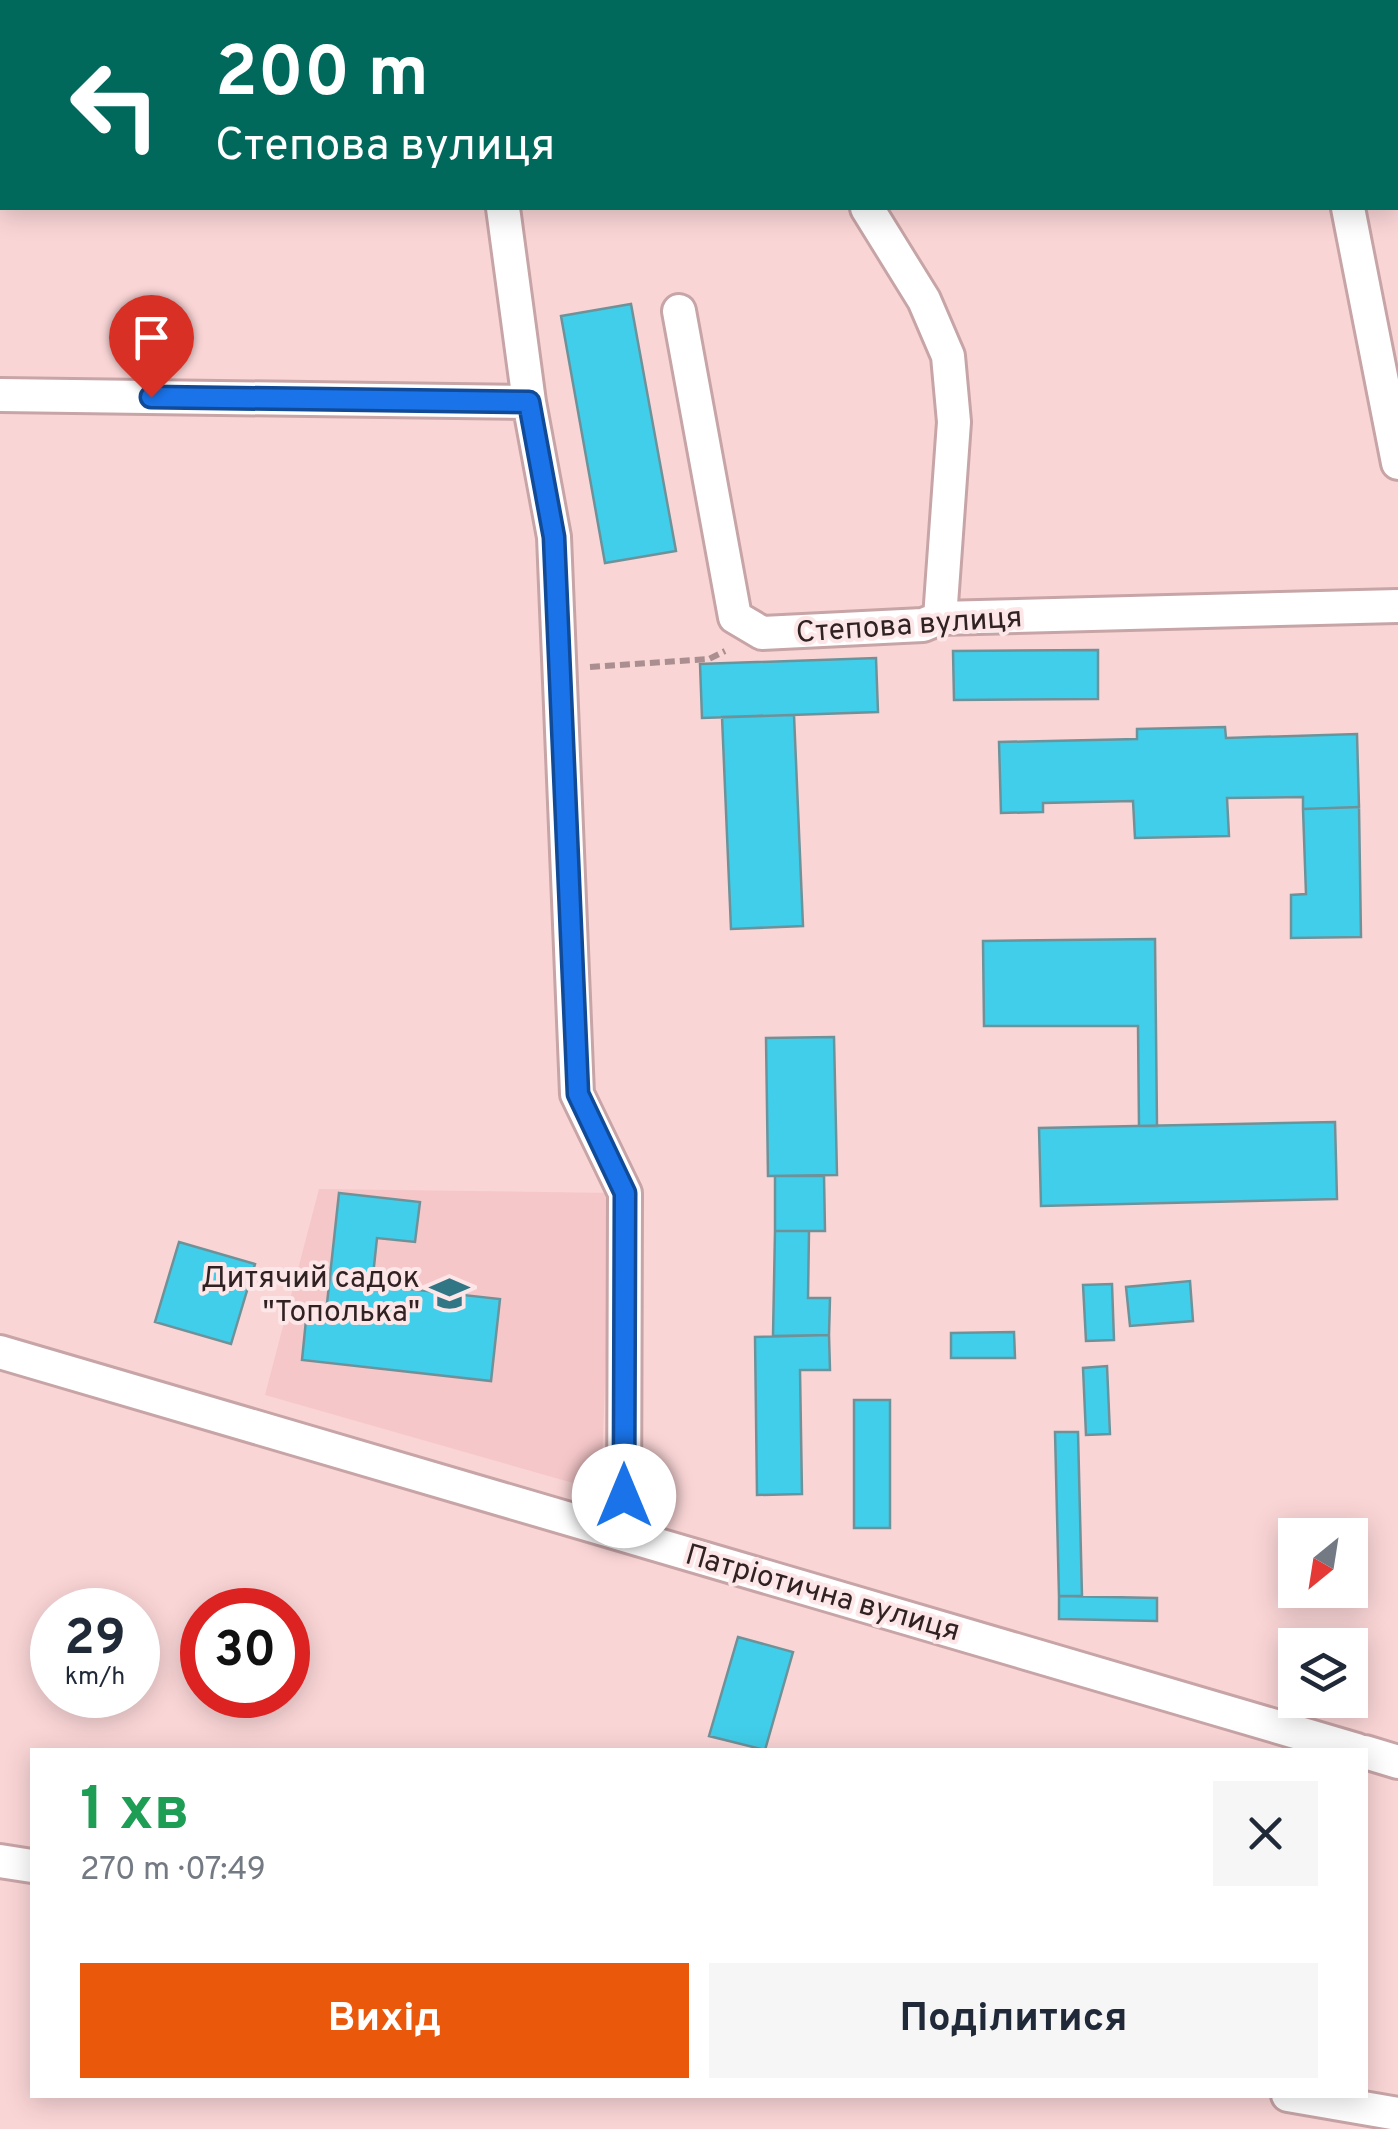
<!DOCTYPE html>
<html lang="uk">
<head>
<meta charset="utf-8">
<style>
	body { margin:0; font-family:Overpass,sans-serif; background:#f6f6f7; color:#1f2937; height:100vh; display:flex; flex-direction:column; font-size:38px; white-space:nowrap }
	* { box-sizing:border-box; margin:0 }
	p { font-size:32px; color:#747a83 }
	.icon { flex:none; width:55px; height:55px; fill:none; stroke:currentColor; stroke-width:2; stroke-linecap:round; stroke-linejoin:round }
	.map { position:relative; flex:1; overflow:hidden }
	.side { position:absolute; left:30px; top:1748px; width:1338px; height:350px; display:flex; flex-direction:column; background:#fff; border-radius:0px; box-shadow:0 5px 25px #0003 }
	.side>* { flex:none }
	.top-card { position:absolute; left:0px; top:0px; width:1400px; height:210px; box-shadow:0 5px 25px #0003; background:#00695c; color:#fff; overflow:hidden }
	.needle { width:65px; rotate:210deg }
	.fabs { position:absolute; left:1278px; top:1518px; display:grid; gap:20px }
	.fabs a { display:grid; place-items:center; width:90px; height:90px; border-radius:0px; background:#fff; box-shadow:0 5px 25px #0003; font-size:50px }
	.speed { position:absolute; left:30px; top:1588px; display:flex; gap:20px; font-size:50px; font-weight:700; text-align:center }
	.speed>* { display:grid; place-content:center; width:130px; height:130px; border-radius:50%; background:#fff; box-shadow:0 5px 25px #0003; line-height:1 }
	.speed small { font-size:25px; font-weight:400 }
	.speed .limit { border:15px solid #d22; background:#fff; color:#111 }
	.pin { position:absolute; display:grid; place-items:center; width:85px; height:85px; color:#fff; margin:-102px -42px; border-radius:50% 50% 50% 0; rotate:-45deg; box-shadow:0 0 10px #0007 }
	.pin .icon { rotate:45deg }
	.me { position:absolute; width:110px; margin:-55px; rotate:0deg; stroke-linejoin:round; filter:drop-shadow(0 0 8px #0008) }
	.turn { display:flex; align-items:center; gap:35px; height:210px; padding:0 50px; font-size:45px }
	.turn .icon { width:130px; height:130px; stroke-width:2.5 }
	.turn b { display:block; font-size:70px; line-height:85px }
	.round { display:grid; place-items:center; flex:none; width:105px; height:105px; border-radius:0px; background:#f6f6f7 }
	.summary { display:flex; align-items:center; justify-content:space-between; height:170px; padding:0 50px }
	h1 { font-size:60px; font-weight:700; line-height:75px; color:#1e9e55 }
	.button { display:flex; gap:20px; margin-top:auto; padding:20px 50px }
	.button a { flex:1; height:115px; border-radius:0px; background:#ea580c; color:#fff; font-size:40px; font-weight:700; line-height:115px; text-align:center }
	.button a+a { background:#f6f6f7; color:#1f2937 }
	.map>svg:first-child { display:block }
</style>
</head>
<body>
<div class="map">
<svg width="1398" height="2129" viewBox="0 0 1398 2129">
	<rect width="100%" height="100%" fill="#fad5d6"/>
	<!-- built -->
	<path fill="#f5c7c9" d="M319,1189l293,4 -11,298 -336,-96z"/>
	<!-- building -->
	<path fill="#41ceea" stroke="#6e929a" stroke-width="2.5" d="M521,0h58v2h-58z
		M631,304l45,247 -71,12 -44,-247z
		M1098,650v49l-144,1 -1,-49z
		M876,658l2,54 -176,6 -2,-54z
		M794,715l9,211 -72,3 -9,-212z
		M1225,727l1,11 131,-4 2,73 -56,2v-12l-76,1 2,38 -94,2 -2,-37 -90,2v9l-42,1 -2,-71 138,-3v-10z
		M1359,807l2,130 -70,1v-43l15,-1 -3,-85z
		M1155,939l2,187h-18l-1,-100h-154l-1,-85z
		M834,1037l3,138 -69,1 -2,-138z
		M1335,1122l2,77 -296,7 -2,-78z
		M775,1176h49l1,55h-50z
		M339,1193l81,9 -5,40 -38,-4 -5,47 128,14 -9,82 -189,-21 4,-40 19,2z
		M775,1231h34l-1,67h22l-1,37 -56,1z
		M179,1242l76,22 -24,80 -76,-22z
		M1190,1281l3,40 -63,5 -4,-39z
		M1112,1284l2,56 -28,1 -3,-56z
		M1014,1332l1,26h-64v-25z
		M829,1335l1,35h-30l2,124 -45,1 -2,-158z
		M1107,1366l3,68 -24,1 -3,-67z
		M854,1400h36v128h-36z
		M1055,1432h23l4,164h-23z
		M1059,1596l98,2v23l-98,-2z
		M738,1637l55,15 -28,98 -56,-14z"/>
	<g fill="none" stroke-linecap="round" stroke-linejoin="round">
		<defs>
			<path id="street" d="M464,0l1,2
				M787,0v2
				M1299,0v2
				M503,208l26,194 25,135 23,557 48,99 -1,340
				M867,208l57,92 24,56 6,66 -14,196
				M1348,208l50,255
				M679,311l56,306 27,16 161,-8 17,-7 458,-12
				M0,395l529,7
				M0,1352l1357,398
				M1365,1752l33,10
				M0,1861l32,5
				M1288,2095l110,19"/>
		</defs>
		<!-- street casing -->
		<use href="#street" stroke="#c7a4a6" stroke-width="38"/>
		<!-- path -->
		<path stroke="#ab8f90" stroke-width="6" stroke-dasharray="10 5" stroke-linecap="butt" d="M590,667l119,-8 16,-8"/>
		<!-- street -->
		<use href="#street" stroke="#fff" stroke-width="32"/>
	</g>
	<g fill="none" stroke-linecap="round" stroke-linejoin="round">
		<defs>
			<path id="route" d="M151,397l378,5 25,135 24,557 47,99 -1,303"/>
		</defs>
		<!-- route casing -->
		<use href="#route" stroke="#114b97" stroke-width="25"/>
		<!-- route -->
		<use href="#route" stroke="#1a73e8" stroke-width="18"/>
	</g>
	<!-- icons -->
	<defs>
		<symbol id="school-bare" viewBox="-9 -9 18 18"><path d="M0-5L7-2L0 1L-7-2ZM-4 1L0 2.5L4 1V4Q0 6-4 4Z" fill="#317685" stroke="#fde6e7" stroke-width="2.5" paint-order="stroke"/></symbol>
	</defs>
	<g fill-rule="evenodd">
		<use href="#school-bare" x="422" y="1266" width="55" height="55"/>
	</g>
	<g text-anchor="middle" stroke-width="8" stroke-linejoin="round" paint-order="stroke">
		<!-- street labels -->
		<g font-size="30" fill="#302223" stroke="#fde6e7">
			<text transform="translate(909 624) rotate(-4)" y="10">Степова вулиця</text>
			<text transform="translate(823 1592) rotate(16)" y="10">Патріотична вулиця</text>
		</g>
		<!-- poi labels -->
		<g font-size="30" fill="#302223" stroke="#fde6e7" text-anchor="end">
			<text x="420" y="1287">Дитячий садок<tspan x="420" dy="34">"Тополька"</tspan></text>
		</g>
	</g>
</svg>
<div class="fabs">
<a><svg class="needle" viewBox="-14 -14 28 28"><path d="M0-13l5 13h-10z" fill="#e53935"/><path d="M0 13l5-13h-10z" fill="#747a83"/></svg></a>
<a><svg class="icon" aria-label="layers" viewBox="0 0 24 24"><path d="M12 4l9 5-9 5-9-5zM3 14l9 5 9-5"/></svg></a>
</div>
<div class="speed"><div>29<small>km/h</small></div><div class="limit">30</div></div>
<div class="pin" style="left:151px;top:397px;background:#d93025"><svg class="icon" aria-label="arrive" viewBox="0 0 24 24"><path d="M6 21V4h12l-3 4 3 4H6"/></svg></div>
<svg class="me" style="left:624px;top:1496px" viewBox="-20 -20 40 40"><circle r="19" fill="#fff"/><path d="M0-13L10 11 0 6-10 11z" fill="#1a73e8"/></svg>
<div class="top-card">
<div class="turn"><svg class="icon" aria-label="left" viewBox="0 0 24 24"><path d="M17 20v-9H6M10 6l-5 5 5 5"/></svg><div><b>200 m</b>Степова вулиця</div></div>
</div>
<section class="side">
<div class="summary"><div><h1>1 хв</h1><p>270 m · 07:49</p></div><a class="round"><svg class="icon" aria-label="close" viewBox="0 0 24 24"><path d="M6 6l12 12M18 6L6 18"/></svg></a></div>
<div class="button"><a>Вихід</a><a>Поділитися</a></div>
</section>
</div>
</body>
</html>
